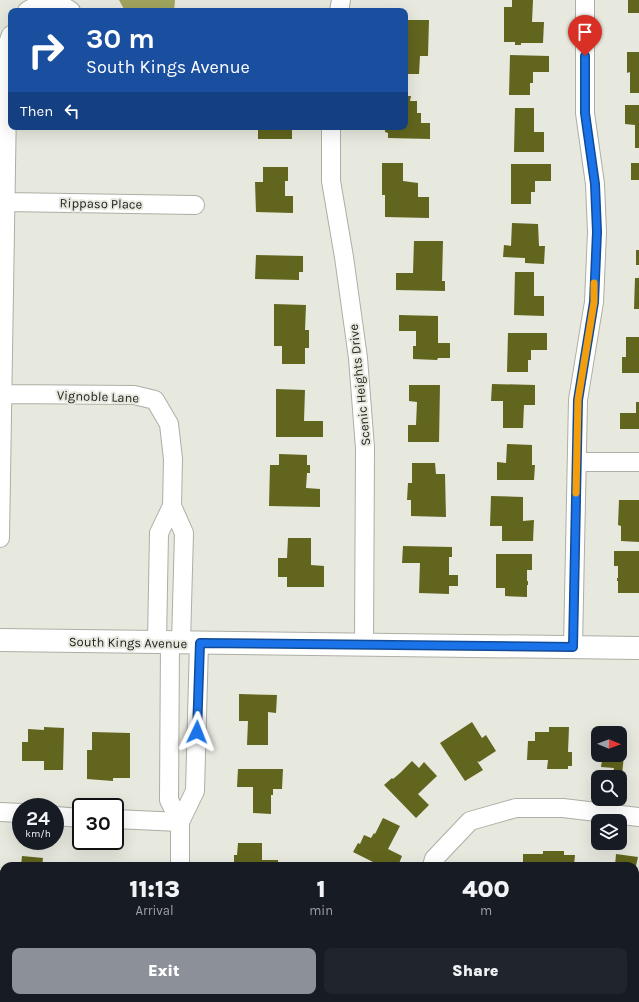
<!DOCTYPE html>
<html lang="en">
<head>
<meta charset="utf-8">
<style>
	body { margin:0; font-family:Karla,sans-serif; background:#20242c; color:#f1f3f6; height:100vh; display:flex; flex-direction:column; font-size:15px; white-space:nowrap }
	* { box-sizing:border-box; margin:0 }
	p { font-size:13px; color:#9ea1a6 }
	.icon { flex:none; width:22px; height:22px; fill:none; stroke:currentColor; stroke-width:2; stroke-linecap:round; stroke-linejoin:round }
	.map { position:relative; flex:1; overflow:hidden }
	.side { position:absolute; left:0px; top:862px; width:639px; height:140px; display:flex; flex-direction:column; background:#171b24; border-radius:12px 12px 0 0; box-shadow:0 4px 16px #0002 }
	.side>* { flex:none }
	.banner { position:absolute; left:8px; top:8px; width:400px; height:122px; border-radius:8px; box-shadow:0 4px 16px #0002; background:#1a4fa0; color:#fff; overflow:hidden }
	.needle { width:26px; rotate:91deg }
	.fabs { position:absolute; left:591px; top:726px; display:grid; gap:8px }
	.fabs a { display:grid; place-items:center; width:36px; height:36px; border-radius:8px; background:#171b24; box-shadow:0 4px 16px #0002; font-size:20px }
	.speed { position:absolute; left:12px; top:798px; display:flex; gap:8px; font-size:20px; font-weight:700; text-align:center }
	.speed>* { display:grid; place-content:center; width:52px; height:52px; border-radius:50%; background:#171b24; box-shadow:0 4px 16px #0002; line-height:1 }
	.speed small { font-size:10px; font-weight:400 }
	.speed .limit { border:2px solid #111; border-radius:6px; background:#fff; color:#111 }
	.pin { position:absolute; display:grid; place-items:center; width:34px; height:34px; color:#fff; margin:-41px -17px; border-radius:50% 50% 50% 0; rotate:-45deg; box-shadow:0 0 4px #0007 }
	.pin .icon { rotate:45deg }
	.me { position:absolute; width:44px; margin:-22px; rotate:2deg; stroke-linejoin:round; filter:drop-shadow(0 0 3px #0008) }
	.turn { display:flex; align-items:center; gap:14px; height:84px; padding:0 12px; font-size:18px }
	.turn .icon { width:52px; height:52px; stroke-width:2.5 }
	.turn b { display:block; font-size:28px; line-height:34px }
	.then { display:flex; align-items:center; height:38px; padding:0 12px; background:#0003; gap:8px; font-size:15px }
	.eta { display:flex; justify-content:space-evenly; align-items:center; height:68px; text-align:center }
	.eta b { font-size:24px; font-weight:800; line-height:28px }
	.button { display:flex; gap:8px; margin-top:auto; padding:8px 12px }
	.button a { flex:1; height:46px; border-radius:8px; background:#8c9099; color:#fff; font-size:16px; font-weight:800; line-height:46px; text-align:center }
	.button a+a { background:#20242c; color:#f1f3f6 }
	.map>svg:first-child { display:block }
</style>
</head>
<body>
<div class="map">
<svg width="639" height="1002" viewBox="0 0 639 1002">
	<rect width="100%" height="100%" fill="#e7e8de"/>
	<!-- water -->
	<path fill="#a0a45e" d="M119,0h56l-1,11h-49z"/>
	<!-- building -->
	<path fill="#62651d" d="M512,0h21l-1,22h12l-1,21h-22v2h-6v-3h-11v-35h8z
		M628,0h11v13h-11z
		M405,20h24l-1,36h-8l-1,18h-14z
		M627,52h12v41h-9v-21l-3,1z
		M510,55l39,1v16h-16v11h-3v12h-21z
		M405,96h6l-1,5h7v12h4v10h9v16l-42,-1v-5l-3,-1v-5h20z
		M625,105h14v43h-4v-23l-10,-1z
		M515,108h19v24h10v20h-30z
		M258,127h34v12h-34z
		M382,163h21v18l15,2v14h11v21l-44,-1v-22h-3z
		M631,163h8v17h-8z
		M511,164h40v17h-16v11h-4v12h-20z
		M263,167h25v14h-3v15h8v17l-37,-1 -1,-30h8z
		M512,223l26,1 1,22h6l-1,18 -19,-1v-5l-22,-1 1,-12 7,1z
		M414,241h29l-1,40h3v10l-49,-1v-17h17z
		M636,250h3v15h-3z
		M256,255l47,1v16h-4v8l-44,-1z
		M515,272h19v24h10v20l-30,-1z
		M635,278h4v31h-5z
		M274,304l32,1 -1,25h4v18h-4v16h-23v-18h-8z
		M399,315l39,1v27h12v15h-12l-1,2 -24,-1v-13h3v-15h-17z
		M508,333h39v17h-16v10h-3v12h-21z
		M626,337h13v36h-17v-16h4z
		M492,384l43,1v20h-11l-1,23h-20v-27h-12z
		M409,385h31l-1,57h-31v-17h8l1,-23 -8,-1z
		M276,389l29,1 -1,31h19v16h-47z
		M636,402h3v27h-19v-16h16z
		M507,444l25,1v20h3l-1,15h-37v-18l9,1z
		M279,454l28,1v10h3v8h-3l-1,15 14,1v18l-51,-1 1,-41h9z
		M412,463h23l1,11h9l1,43 -35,-1v-16h-4l1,-17h4z
		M491,496l32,1v24l11,-1 -1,21h-31v-15h-12z
		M619,500h20v42l-18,-1v-15l-3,-1z
		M288,538h23v27l13,1v21h-37v-10h-9v-19h9z
		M403,546l49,1v10h-3v18h9v11h-9v8l-30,-1 1,-30h-18z
		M614,551h25v42h-21v-12h-1v-3h1v-12h-4z
		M496,554h36v16h-5v11h1v4h-1v12l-22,-1v-8h-9z
		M239,694l38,1 -1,18 -8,-1v33h-21l1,-24h-9z
		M472,722l10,16 4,-3 10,16 -17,11 -2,-1 6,9 -18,11 -25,-38z
		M44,727l20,1 -1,42h-19v-9h-22v-19h6v-13l16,1z
		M549,727h20l-1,25h4v14h-4v3h-21l1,-9h-21l1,-19h7v-9h14z
		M92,732l38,1v45h-17v3l-26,-2v-29h5z
		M595,735l3,1v19h22v-17h6l-4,36 -9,-1 1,-5 -13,-1 1,-7 -10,-1z
		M412,761l7,7 5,-6 13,14 -19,18 11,11 -13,13 -32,-33 8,-7 1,1 7,-6z
		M238,769h45l-1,20h-9v6h-2v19l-18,-1v-26h-16z
		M383,818l17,8 -12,23 14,7 -4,10h-17l-28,-14 5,-9 2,1 4,-9 7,3 3,-5 1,1z
		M238,843h24v17h16v6h-44v-11h3z
		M543,851h21v4h11l-1,11h-51v-12h20z
		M616,854l22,3 -2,9h-21z
		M22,856l21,2 -1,8h-21z
		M123,862l1,4h-20v-3z
		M0,870h4v18h-4z
		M104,998h18v4h-18z
		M227,998h45v4h-45z
		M544,998h26l-1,3 -11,-2v3h-15z
		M602,998h27l8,4h-37z"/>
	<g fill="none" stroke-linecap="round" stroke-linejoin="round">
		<defs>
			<path id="minor" d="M27,11c14,-9 30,-10 44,0
				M339,11l2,-11
				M331,127v54l13,76 14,101 7,90 -1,196
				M6,202l189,3
				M3,394l131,1 21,5 14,24 4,35 -1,47
				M577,462h62
				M0,538l8,-495 3,-8
				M157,641l2,-108 13,-27 12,27 -3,109
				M170,642l-1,158 11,22
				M573,647l5,-247 16,-98 3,-70 -2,-48 -10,-71v-113
				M0,812l21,1
				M55,816l26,2
				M115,819l65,3
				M180,866v-44l15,-31 4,-148
				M432,866l2,-7 36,-38 46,-13h47l76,9
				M423,998v4
				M179,1002v-4"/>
			<path id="tertiary" d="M0,640l639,8"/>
		</defs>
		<!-- minor casing -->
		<use href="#minor" stroke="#adaea5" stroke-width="20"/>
		<!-- tertiary casing -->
		<use href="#tertiary" stroke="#adaea5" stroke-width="24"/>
		<!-- minor -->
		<use href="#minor" stroke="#fff" stroke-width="18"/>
		<!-- tertiary -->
		<use href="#tertiary" stroke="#fff" stroke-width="22"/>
	</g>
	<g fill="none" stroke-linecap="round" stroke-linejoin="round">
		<defs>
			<path id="route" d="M197,732l3,-89 373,4 5,-247 16,-98 3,-70 -2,-48 -10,-71v-57"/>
		</defs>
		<!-- route casing -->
		<use href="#route" stroke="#114b97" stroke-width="10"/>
		<!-- route -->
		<use href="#route" stroke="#1a73e8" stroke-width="7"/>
		<!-- slow -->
		<path stroke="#f59e0b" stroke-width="7" d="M576,493l2,-93 16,-98v-19"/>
	</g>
	<g text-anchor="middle" stroke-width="4" stroke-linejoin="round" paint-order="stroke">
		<!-- street labels -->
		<g font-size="13" fill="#232320" stroke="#e7e8de">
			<text transform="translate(101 203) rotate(1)" y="5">Rippaso Place</text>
			<text transform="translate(359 385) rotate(-96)" y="5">Scenic Heights Drive</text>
			<text transform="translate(98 396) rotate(2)" y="5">Vignoble Lane</text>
			<text transform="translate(128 642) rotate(1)" y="5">South Kings Avenue</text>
		</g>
	</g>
</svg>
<div class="fabs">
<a><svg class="needle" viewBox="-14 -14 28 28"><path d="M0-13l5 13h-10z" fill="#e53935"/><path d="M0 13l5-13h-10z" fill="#9ea1a6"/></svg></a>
<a><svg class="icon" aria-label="search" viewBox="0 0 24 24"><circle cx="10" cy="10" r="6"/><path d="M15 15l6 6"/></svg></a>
<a><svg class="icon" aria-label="layers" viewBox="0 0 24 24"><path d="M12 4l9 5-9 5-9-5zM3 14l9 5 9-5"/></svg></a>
</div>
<div class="speed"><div>24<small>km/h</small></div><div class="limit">30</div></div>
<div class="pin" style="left:585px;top:56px;background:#d93025"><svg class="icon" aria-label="arrive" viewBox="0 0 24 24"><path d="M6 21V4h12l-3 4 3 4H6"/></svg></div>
<svg class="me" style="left:197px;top:732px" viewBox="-20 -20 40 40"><path d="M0-17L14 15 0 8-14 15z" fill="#1a73e8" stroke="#fff" stroke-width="4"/></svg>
<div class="banner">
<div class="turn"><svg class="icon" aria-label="right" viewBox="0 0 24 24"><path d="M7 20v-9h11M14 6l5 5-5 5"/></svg><div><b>30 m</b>South Kings Avenue</div></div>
<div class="then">Then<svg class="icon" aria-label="left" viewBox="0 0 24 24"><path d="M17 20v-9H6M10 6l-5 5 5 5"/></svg></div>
</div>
<section class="side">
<div class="eta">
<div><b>11:13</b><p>Arrival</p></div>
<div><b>1</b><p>min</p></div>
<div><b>400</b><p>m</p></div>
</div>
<div class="button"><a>Exit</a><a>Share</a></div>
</section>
</div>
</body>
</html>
